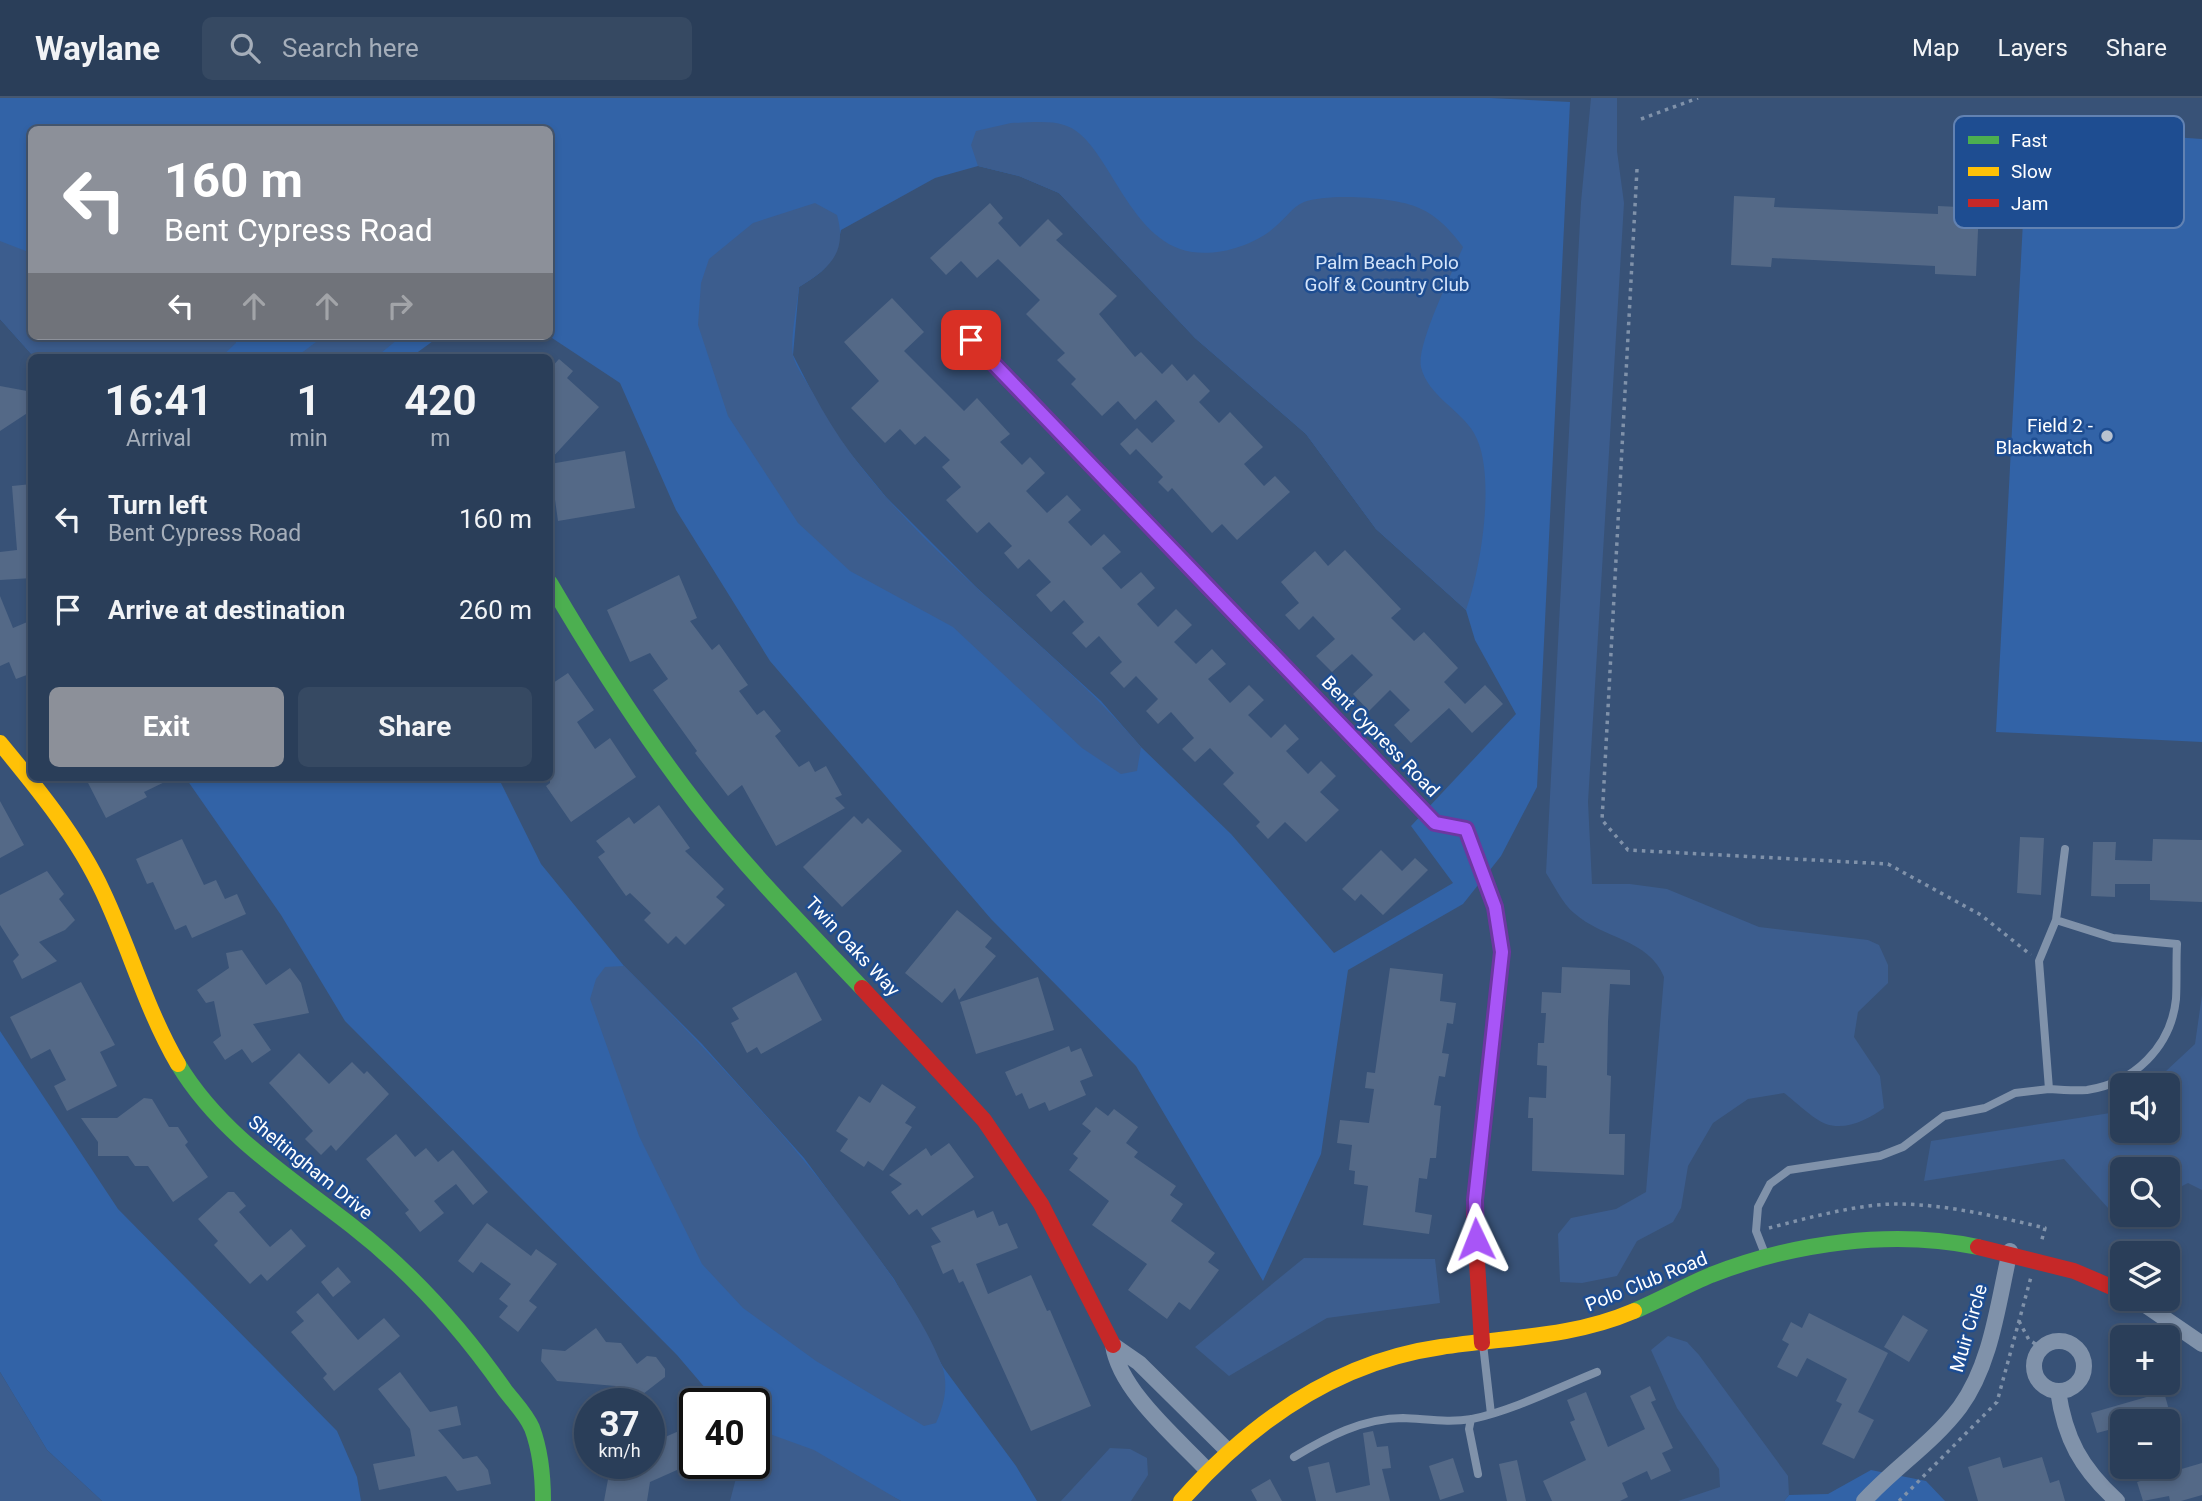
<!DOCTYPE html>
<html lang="en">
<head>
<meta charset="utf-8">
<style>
	body { margin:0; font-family:Roboto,sans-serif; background:#364962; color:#f1f3f6; height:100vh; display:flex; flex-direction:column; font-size:26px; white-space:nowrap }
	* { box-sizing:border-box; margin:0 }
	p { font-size:23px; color:#a5aeba }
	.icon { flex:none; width:38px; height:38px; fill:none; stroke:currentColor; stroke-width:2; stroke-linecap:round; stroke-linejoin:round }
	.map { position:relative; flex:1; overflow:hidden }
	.sheet { position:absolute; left:28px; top:256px; width:525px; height:427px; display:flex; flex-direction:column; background:#2a3e59; border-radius:10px; box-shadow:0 4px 10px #0003,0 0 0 2px #46576f }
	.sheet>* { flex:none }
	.hud { position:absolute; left:28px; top:28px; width:525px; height:214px; border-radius:10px; box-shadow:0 4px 10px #0003,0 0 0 2px #46576f; background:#8c9099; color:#fff; overflow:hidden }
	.buttons { position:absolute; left:2110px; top:975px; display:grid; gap:14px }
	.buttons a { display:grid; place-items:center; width:70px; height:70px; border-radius:10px; background:#2a3e59; box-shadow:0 4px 10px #0003,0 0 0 2px #46576f; font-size:35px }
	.speed { position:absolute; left:574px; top:1290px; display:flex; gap:14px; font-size:35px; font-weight:700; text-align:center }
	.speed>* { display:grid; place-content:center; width:91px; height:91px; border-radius:50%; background:#2a3e59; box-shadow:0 4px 10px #0003,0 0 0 2px #46576f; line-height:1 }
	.speed small { font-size:18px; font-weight:400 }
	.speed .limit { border:4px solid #111; border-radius:10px; background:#fff; color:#111 }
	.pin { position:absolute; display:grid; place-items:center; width:60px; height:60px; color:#fff; margin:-30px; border-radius:14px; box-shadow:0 4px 10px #0006 }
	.me { position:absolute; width:77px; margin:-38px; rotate:358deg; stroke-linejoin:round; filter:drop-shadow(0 0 5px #0008) }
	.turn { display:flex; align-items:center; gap:24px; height:147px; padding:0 21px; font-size:32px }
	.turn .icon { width:91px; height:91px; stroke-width:2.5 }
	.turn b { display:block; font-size:49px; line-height:60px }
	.lanes { display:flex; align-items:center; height:66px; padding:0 21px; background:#0003; justify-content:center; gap:35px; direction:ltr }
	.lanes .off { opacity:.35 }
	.eta { display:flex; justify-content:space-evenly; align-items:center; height:119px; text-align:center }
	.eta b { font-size:42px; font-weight:700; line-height:49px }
	.action { display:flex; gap:14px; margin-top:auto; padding:14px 21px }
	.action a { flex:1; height:80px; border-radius:10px; background:#8c9099; color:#fff; font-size:28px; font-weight:700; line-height:80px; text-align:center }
	.action a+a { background:#364962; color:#f1f3f6 }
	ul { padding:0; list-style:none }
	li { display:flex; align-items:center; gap:21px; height:91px; padding:0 21px }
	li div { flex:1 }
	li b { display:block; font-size:26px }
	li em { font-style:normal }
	header { display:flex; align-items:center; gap:42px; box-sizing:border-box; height:98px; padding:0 35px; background:#2a3e59; border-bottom:2px solid #46576f }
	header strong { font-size:33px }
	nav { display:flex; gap:38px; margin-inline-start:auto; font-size:24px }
	.search { width:490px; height:63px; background:#364962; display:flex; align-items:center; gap:18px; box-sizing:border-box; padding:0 24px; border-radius:10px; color:#a5aeba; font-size:26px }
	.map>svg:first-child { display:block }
</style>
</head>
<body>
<header>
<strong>Waylane</strong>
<div class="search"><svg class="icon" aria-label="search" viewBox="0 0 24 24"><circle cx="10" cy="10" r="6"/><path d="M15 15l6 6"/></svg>Search here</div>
<nav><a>Map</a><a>Layers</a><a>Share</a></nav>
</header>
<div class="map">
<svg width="2202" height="1403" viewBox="0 0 2202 1403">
	<rect width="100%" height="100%" fill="#385277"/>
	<!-- green -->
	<path fill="#3263a7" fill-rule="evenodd" d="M0,0h1490l80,4 -33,685 -36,69 -38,48 -115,66 -27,184 -58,127 -127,-215 -145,-147 -221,-258 -94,-151 -56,-127 -71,-47 1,-206h-518v206h408l-29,21h-377l-34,-38zM978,68l41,10 40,17 136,145 111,96 70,95 90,81 9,30 41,74 -105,112 42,57 -119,70 -103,-119 -90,-87 -40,-46 -125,-114 -90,-90 -54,-66 -39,-76 6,-68c28,-17 35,-24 42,-57l94,-52z
		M2028,29l174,12v603l-206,-10z
		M185,679h313l43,87 83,102 78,78 102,114 90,121 49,88 73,99 21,35h-136l-134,-68 -13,3v-32l-36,-1 -41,-48 -332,-334 -64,-106z
		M0,933l118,178 219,222 20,46 4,24h-259l-55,-51 -47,-78z
		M1871,1372l55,11 19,20h-161l5,-6 39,-1z"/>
	<!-- water -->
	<path fill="#3c5d8e" d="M1591,0h26v53l7,52 -36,599 4,82h38l37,5 92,38 109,13 11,5 9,20v18l-30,29 -4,25 26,39 4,32c-15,11 -38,23 -58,16 -12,-4 -31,-23 -42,-31l-36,6 -35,24 -25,43 -7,42 -8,14 -36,19 -20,35 -35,7 -22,-1 -2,-48 13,-16 45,-9 30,-17 18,-215c-15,-38 -61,-38 -90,-64 -12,-10 -20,-28 -28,-40l35,-671z
		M1011,25c16,0 38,-3 53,2 44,12 62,117 128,127 28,4 63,-7 84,-26 9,-7 17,-20 28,-24 25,-9 92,-5 115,6 19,8 32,23 44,39 -10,24 -47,98 -42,120 7,29 39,42 53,66 23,39 7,136 -8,177l-90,-81 -70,-95 -111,-96 -136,-145 -40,-17 -41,-10 -7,-21 5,-14z
		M815,105l22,12c11,39 -9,54 -38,72 -2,18 -9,52 -6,69 3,12 14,26 20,37 74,142 225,234 328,354l-4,24 -16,3 -39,-26 -129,-121 -103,-56 -52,-48 -70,-107 -30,-91 3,-42 8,-24 44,-36z
		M0,143l31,12 1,83h204v7l-15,14h-187l-34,-38z
		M324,238h78l-26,21h-80z
		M624,868c84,85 164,169 235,265 28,38 67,92 83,135 7,19 2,39 -6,57l-12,3 -108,-65 -73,-53 -41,-44 -63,-128 -49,-137 6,-20 9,-12z
		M2202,897v195l-14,-7 -20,10v-24h-45l1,46 -7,3 -53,-59 -140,22 7,-40 192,-30v19h45v-45h-17l44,-41z
		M1304,1160l131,1 5,44 -113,15 -98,58 -34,-29z
		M1668,1238l19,6 12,13 89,121 1,19 -5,6h-106l42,-14 -1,-18 -42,-61 -26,-58z
		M0,1274l47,78 55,51h-102z
		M767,1335l47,17 87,51h-171l10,-38h14v-27z
		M1110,1350l20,1 17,9 1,17 -17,26h-70z"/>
	<!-- building -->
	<path fill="#546987" d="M1734,98l41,2 -1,9 164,7v-8l41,2 -3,68 -41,-2v-8l-163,-8 -1,9 -40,-2z
		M990,105l13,15 -5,5 22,24 28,-28 15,15 -7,6 61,56 -18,18 36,43 6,-5 21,22 10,-10 15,17 7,-7 16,17 -11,11 20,21 11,-11 33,35 -19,17 20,22 11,-10 15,16 -53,48 -15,-16 -10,9 -40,-45 -4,4 -10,-10 5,-5 -27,-28 -6,6 -10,-11 17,-16 15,15 23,-22 -19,-21 -21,20 -17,-19 -16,15 -31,-32 5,-5 -19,-19 8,-7 -39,-39 14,-14 -42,-41 -21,19 -16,-17 -15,14 -16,-17z
		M892,200l32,34 -20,19 60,60 13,-13 33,36 -10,8 22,23 8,-8 15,16 -19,18 21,22 20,-18 14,15 -13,12 23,24 13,-12 17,18 -19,16 19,21 20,-17 14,16 -18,16 21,23 18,-18 16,16 -18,17 22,22 16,-15 14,15 -18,15 22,24 19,-18 15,15 -16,15 23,23 14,-14 14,15 -13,12 22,23 13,-13 15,15 -16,16 19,18 -33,32 -21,-20 -17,17 -12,-13 4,-4 -37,-38 11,-11 -24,-25 -15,14 -13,-13 12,-11 -23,-26 -13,12 -12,-13 12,-12 -22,-23 -12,12 -14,-15 12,-11 -23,-26 -13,12 -14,-15 12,-11 -20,-22 -13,12 -15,-17 15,-13 -22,-23 -11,10 -14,-16 8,-7 -23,-24 -12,11 -17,-18 -14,-15 15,-13 -19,-20 8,-7 -25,-24 -10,9 -15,-16 -15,14 -34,-35 28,-27 -35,-39z
		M559,261l14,12 -6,7 32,29 -49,53v-91z
		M0,288l27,5 5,7v12l-32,21z
		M625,353l10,57 -77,13 -8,-57z
		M32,386v94l-32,2v-28l17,-2 -5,-64z
		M1345,452l56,59 -10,9 23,23 10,-9 34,36 -14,14 21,22 20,-19 18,19 -31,29 -23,-25 -38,35 -17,-18 16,-15 -20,-20 -21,21 -16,-17 20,-19 -21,-21 -20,18 -16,-16 19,-17 -22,-23 -14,14 -14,-15 14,-12 -18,-21 34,-31 13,15z
		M679,477l18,43 -7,3 22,29 7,-6 29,41 -9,6 18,24 7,-5 17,21 -6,5 24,31 10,-6 6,11 11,-6 16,29 -7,3 10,10 -69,38 -34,-61 -14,11 -33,-43 2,-2 -44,-61 15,-11 -18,-26 -20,9 -23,-52z
		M0,498l13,32 19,-8v53l-16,6 -7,-17 -9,4z
		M568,575l26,37 -17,12 18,27 15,-11 26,39 -65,45 -25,-36 4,-3v-98z
		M85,679h90l-31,15 3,5 -41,21z
		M0,703l24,44 -24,13z
		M659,707l31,43 -5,3 39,38 -8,8 9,8 -40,40 -9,-9 -8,8 -24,-24 7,-7 -21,-20 -4,3 -28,-39 7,-5 -9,-11 33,-24 5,7z
		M854,718l8,8 6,-6 34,33 -60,56 -39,-40z
		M2020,739l24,1 -3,57 -24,-2z
		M182,741l22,46 12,-5 9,19 12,-5 9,20 -54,24 -6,-13 -11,5 -22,-48 -6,2 -11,-25z
		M2153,741l49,1v62l-52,-2v-16h-35v13l-24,-1 2,-54h23l-1,18 37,1z
		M1381,752l21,21 13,-13 13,12 -45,45 -22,-21 -6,7 -13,-12z
		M47,773l17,23 -5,5 16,21 -10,10 -26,12 18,19 -35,18 -9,-18 6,-6 -19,-30v-30z
		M957,812l35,28 -7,9 11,9 -37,44 -4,-12 -13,15 -37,-30z
		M242,852l24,35 24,-17 11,15 8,30 -56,11 18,26 -19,13 -10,-14 -17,11 -12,-18 8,-6 -7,-35 -8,2 -9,-13 32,-22 -3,-15z
		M1562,869l68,3v15l-20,-1 -2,38 -1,53 4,1 -2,58h16l-1,41 -92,-4 1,-53h-5l1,-21 17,1 1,-32 -10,-1 1,-22h6l2,-30h-5l1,-21 19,1z
		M1390,870l53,6 -3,27 16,2 -3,21 -6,-1 -5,30 7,1 -4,23 -6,-1 -5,29 7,1 -5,52h-6l-3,21 -8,-1 -4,34 17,3 -3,19 -66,-9 5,-39 -14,-2 1,-13 -6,-1 3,-25 -15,-2 3,-23 29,3 5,-34 -9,-1 2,-16 8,1z
		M796,874l26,48 -61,34 -4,-7 -10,6 -16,-30 8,-4 -7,-11z
		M1038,879l16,53 -78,24 -16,-52z
		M81,884l34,63 -15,7 17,34 -50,25 -13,-25 12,-6 -16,-31 -19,10 -21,-42z
		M1069,948l2,6 10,-4 12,28 -13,5 6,14 -37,16 -4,-9 -16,7 -7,-16 -6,3 -11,-24z
		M299,955l30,31 23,-22 12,12 3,-3 22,23 -53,57 -5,-6 -10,10 -16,-16 8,-8 -44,-48z
		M882,986l34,23 -11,16 7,4 -29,44 -15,-10 -4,6 -24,-16 8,-12 -12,-8 23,-35 11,7z
		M144,1000l8,1 17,28h9l10,15 -3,3 23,32 -35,25 -25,-36h-13l-7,-10h-30v-14l-17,-24h36z
		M1096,1009l12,9 6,-7 24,18 -12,16 12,9 -4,5 42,29 -6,9 13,9 -12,17 44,32 -7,9 11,8 -29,40 -11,-8 -12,17 -39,-29 19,-26 -55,-39 17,-24 -40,-31 9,-12 -5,-4 18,-23 -9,-7z
		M396,1036l19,23 11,-9 12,14 15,-12 35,42 -15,13 -17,-21 -22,17 10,12 -24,19 -15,-19 4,-3 -43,-51z
		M949,1045l25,34 -52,39 -5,-7 -8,6 -18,-23 11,-8 -13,-9 37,-27 5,8z
		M228,1094h6l12,14 -7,6 31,35 21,-18 15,17 -39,35 -6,-7 -11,10 -36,-39 4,-4 -20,-22z
		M974,1112l3,8 16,-7 6,15 8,-3 11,25 -42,16 12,30 43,-19 16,36 3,-1 41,96 -60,25 -68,-150 -4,2 -6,-14 -10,5 -12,-28 10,-4 -10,-14z
		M487,1125l44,33 5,-7 21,15 -28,37 8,6 -19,25 -19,-15 9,-11 -9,-7 12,-15 -30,-22 -8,11 -15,-12z
		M338,1169l13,15 -18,15 -12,-15z
		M318,1195l40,47 26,-22 16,18 -66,55 -11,-13 4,-4 -36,-42 13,-11 -8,-9z
		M1809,1215l79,40 -30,59 16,8 -20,39 -32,-15 20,-40 -6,-3 11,-22 -40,-21 -10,19 -20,-10 12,-23 -7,-4 9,-18 11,6z
		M1903,1217l25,15 -19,32 -25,-15z
		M596,1230l10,14 15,1 16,21 10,-8 9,1 9,12v8l-35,27h-39l25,-18 -59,-5 -16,-20 1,-12 23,2z
		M400,1274l30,40 27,-6 4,19 -23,5 25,29 14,-3 11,14 3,14 -34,7 -11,-15 -67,14 -6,-26 42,-8 -5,-27 -32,-40z
		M1650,1288l6,14 -5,2 22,46 -11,5 9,18 -20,9 -4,-9 -25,12 6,14 -8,4h-68l-9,-20 43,-21 -16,-38 5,-2 -8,-20 19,-8 22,55 37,-18 -15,-33z
		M2164,1294l8,29h-49v5l-26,7 -6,-20z
		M695,1326v38l-45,20 -3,19h-43l7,-38h38v-19z
		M1373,1333l4,16 11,-1 3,22 -9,1 8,32h-74l-8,-34 21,-5 7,31 34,-8 -7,-52z
		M2000,1359l3,11 39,-11 8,26 9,-3 6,21h-87l-10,-34z
		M1453,1360l11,34 -24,8 -11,-34z
		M1517,1362l9,41h-19l-8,-37z
		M2202,1365v32l-21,6h-11l-1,-5 -26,5 -6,-19z
		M1270,1381l12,22h-25l-6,-11z"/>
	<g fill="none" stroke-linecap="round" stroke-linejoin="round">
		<!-- path -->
		<path stroke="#8092aa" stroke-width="3.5" stroke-dasharray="3.5 5" stroke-linecap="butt" d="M1641,21l57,-21
			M1637,71l-35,651 26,30 260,14 93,51 50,40
			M1769,1130c38,-10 93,-25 132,-24 48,1 98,13 144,24l-4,15
			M2019,1223l10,19 13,8
			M1899,1403l98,-99 34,-125"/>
		<!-- lane -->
		<path stroke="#8092aa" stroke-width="8" d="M2056,822l9,-71
			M1765,1156l-9,-23 2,-24 12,-23 19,-14 91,-14 23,-9 41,-31 41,-8 30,-15 34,-4 -10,-128 17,-41 57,18 64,6c-1,18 0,37 -1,55 -5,48 -42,84 -89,91 -12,1 -26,0 -38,-1
			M1483,1246l8,70
			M1471,1321l-2,10 9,45
			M1294,1359c33,-20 69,-39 109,-39 24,1 45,5 69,1 42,-9 85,-31 125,-47"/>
		<!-- street -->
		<path stroke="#8092aa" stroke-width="16" d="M2135,1200l67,46
			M2034 1268a25 25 0 1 1 50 0a25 25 0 1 1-50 0Z
			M2058,1293c7,48 23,77 59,110
			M1207,1372c-30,-32 -88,-80 -94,-125l26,18 88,87
			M1864,1403c30,-33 69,-58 96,-94 32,-44 38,-105 50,-156"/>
		<!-- fast -->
		<path stroke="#4caf50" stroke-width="16" d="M971,242l375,391
			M550,485c45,77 93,152 148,223 50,64 108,123 164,182
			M178,966c42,70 111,113 174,162 58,45 110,103 152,163 9,12 22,25 28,39 9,24 11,48 11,73
			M1634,1213c26,-11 51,-25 77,-36 82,-32 180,-46 267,-28"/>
		<!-- slow -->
		<path stroke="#ffc107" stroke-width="16" d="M1346,633l89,92 31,6 29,78 7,45 -5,48
			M0,645c38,46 78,95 103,149 27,57 43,117 75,172
			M1181,1403c69,-78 154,-139 260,-154 66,-10 130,-9 193,-36"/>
		<!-- jam -->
		<path stroke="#c62828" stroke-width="16" d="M862,890l122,132 57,84 72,141
			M1978,1149l96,24 49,21
			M1482,1245l-8,-130 23,-213"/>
	</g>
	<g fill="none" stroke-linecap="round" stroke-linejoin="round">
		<defs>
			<path id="route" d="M971,242l464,483 31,6 29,78 7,45 -27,248 1,39"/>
		</defs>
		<!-- route casing -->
		<use href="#route" stroke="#6d37a1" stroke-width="18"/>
		<!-- route -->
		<use href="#route" stroke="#a855f7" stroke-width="12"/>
	</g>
	<!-- markers -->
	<circle fill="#b9c2cf" stroke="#1e4d91" stroke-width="2.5" cx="2107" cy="338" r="7"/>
	<g text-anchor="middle" stroke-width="5" stroke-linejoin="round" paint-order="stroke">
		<!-- park labels -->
		<g font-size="19" fill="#d4e4fa" stroke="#1e4d91">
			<text x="1387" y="171">Palm Beach Polo<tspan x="1387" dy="22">Golf &amp; Country Club</tspan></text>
		</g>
		<!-- poi labels -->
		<g font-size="19" fill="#fff" stroke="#1e4d91" text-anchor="end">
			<text x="2093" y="334">Field 2 -<tspan x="2093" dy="22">Blackwatch</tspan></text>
		</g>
		<!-- street labels -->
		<g font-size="19" fill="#fff" stroke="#1e4d91">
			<text transform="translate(1381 638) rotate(46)" y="7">Bent Cypress Road</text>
			<text transform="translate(853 848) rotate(47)" y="7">Twin Oaks Way</text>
			<text transform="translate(311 1069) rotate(39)" y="7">Sheltingham Drive</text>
			<text transform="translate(1646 1183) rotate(-22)" y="7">Polo Club Road</text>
			<text transform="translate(1968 1230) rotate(-74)" y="7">Muir Circle</text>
		</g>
	</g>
	<!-- legend -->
	<rect x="1954" y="18" width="230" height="112" rx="10" fill="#1e4d91" stroke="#6282b2" stroke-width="2"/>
	<rect x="1968" y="38" width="31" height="8" fill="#4caf50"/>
	<rect x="1968" y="69" width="31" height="9" fill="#ffc107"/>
	<rect x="1968" y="101" width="31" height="8" fill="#c62828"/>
	<g font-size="19" fill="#fff">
		<text x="2011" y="49">Fast</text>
		<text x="2011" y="80">Slow</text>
		<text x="2011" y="112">Jam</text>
	</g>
</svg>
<div class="buttons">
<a><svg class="icon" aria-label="sound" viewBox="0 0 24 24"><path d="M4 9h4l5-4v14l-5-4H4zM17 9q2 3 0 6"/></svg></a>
<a><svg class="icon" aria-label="search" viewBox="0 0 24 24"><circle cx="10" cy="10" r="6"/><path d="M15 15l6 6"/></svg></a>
<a><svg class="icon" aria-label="layers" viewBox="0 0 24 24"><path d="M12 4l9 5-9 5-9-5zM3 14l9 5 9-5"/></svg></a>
<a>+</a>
<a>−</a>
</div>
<div class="speed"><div>37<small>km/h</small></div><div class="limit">40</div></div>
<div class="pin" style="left:971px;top:242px;background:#d93025"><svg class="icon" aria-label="arrive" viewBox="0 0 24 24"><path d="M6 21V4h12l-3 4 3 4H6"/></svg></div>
<svg class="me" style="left:1476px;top:1141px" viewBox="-20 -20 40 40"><path d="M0-17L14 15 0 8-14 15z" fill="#a855f7" stroke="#fff" stroke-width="4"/></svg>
<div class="hud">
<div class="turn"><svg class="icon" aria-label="left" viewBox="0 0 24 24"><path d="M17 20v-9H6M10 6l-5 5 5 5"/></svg><div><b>160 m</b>Bent Cypress Road</div></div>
<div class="lanes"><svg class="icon" aria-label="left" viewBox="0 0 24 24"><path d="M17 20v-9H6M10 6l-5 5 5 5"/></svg><svg class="icon off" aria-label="ahead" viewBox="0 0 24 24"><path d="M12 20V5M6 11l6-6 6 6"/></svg><svg class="icon off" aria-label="ahead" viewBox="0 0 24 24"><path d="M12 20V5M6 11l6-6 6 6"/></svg><svg class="icon off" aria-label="right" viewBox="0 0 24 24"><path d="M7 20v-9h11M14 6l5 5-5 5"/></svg></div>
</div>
<section class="sheet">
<div class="eta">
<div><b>16:41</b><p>Arrival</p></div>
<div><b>1</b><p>min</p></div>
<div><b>420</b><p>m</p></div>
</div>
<ul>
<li><svg class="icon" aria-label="left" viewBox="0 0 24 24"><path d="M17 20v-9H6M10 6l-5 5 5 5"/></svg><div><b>Turn left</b><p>Bent Cypress Road</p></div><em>160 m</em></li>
<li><svg class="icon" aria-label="arrive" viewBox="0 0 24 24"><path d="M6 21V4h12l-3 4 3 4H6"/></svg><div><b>Arrive at destination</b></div><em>260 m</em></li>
</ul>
<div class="action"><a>Exit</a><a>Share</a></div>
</section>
</div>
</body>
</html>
